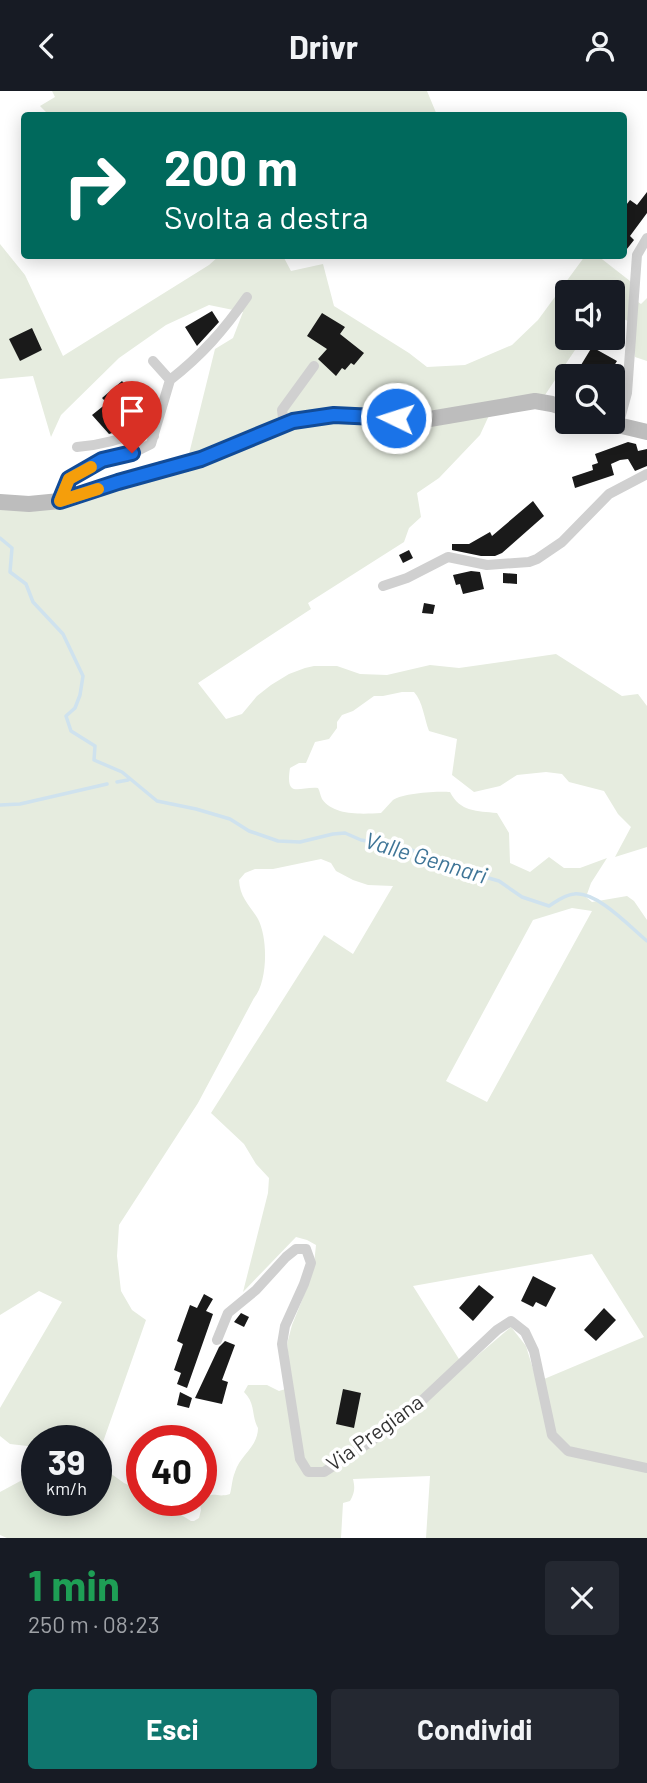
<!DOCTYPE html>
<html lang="it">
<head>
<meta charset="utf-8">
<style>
	body { margin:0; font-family:Barlow,sans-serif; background:#242831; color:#f1f3f6; height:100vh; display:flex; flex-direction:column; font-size:26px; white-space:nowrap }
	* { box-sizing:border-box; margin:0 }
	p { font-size:23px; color:#9ea1a6 }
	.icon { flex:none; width:38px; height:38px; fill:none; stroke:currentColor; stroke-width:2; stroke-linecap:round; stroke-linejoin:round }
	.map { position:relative; height:1447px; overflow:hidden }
	.sheet { display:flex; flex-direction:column; background:#171b24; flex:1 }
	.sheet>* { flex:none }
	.top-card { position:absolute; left:21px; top:21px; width:606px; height:147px; border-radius:7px; box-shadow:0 4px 18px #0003; background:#00695c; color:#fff; overflow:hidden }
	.tools { position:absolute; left:555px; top:189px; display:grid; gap:14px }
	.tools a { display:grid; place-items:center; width:70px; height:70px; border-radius:7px; background:#171b24; box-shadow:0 4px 18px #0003; font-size:35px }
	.speed { position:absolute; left:21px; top:1334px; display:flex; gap:14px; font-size:35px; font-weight:700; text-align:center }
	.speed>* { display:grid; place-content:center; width:91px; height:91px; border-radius:50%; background:#171b24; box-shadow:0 4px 18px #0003; line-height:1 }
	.speed small { font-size:18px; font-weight:400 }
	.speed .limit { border:10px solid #d22; background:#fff; color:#111 }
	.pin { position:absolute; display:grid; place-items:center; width:60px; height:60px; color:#fff; margin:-72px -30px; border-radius:50% 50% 50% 0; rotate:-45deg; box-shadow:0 0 7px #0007 }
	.pin .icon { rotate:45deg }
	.me { position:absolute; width:77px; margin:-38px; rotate:274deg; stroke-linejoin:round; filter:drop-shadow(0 0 5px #0008) }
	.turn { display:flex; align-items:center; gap:24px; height:147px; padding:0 28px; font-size:32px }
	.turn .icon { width:91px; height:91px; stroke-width:2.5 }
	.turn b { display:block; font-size:49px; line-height:60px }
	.round { display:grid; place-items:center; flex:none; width:74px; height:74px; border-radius:7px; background:#242831 }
	.headline { display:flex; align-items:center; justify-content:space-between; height:119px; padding:0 28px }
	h1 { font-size:42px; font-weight:700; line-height:52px; color:#1e9e55 }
	.action { display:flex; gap:14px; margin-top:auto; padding:14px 28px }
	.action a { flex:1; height:80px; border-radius:7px; background:#0f766e; color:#fff; font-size:28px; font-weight:700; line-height:80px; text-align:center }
	.action a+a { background:#242831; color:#f1f3f6 }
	header { display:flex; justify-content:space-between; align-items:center; height:91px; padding:0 28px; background:#171b24; font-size:32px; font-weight:700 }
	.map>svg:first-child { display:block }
</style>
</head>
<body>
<header><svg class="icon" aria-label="back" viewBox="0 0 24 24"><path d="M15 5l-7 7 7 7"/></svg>Drivr<svg class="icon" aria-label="person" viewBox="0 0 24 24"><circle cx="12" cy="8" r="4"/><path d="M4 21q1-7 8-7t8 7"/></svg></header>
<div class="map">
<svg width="647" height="1447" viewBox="0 0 647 1447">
	<rect width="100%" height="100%" fill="#fff"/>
	<!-- green -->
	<path fill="#e6ecdf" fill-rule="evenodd" d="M52,0h375l10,24h-388l-9,-9 15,-9z
		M0,153l25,31 38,81 146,-91 10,-9h64l8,15 32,-7 11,42 75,47 18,14 38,-2 47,-20 26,-25 47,-64h13l32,25 2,17 9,6 6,-6v63l-12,-4 -5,-35 -17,-8 -1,-22h-45v46h16l-40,60 -51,11 -12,26 -41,43 -22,15 4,24 -12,11 -5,14 -96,61 3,6 -113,74 28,36 16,-5 15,-18 14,-11 18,-11 16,-6 9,-2h23l23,8 27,1 43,-10 29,3 97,-14 66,42 16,-2 9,12v141l-32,10 16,-30 -13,-13 -14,-23 -35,-9 -7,-8 -16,-2 -29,3 -17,11 -26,6 -22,-17 5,-36 -28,-8c-5,-13 -6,-29 -15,-39h-12l-19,4h-9l-21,15 -11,4 -5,7v6l-8,11 -14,3 -9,21h-7l-9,5c-5,32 10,18 28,20 2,3 2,7 4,11 12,17 40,15 59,14 4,-4 8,-9 12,-13 10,-7 45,-9 57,-8 10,20 27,19 47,21l12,20 1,30 20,9 19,-15 15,11h16l27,-10 -16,25 -5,14 6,5 35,-6 7,5 13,19v618h-221l4,-62 -77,3c2,9 2,13 -3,22l-7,2 -2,35h-334l-7,-3v-43l37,-20v28h59v-60h-59l-1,7 -26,-3 -10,-8v-28l62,-106 -23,-11 -39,24v-813l60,-5 127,-35 28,-113 18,-11 10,-26 -34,-7 -43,20 -47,33 -58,57 -10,22 -18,-61 -33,3zM321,768l10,4 5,8 17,9 15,5 25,1 -40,68 -29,-19 -113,178 33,31 12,20 13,14 -1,15 -25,99 53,-55 11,3 9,5 -2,19 -5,19 -17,42 -5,19 5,43 -13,4 -12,-6h-19l-4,7c12,12 7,23 14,36 0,19 -18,27 -23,44 -3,7 -3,15 -5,22 -16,5 -16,-6 -30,10l1,6 -2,8 -5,3h-3l-34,-21h-15v-9l-18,-8 -14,-10 -11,-3 -2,-11 49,-139 -14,-10 -11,-19 -4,-35 2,-31 79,-122 56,-105c14,-17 14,-60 4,-79 -9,-15 -18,-21 -19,-39l6,-7 10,-4h18zM572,817l20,3 -105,191 -41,-21 87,-161zM592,1163l52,83 -107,45 -11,-36 -15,-19 -47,40 -51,-81z"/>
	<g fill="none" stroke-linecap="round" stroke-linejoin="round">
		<!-- stream -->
		<path stroke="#cfe2ee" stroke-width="3.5" d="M0,447l12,10 -2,24 16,12 7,18 30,32 20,42 -3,19 -5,13 -9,8 5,15 24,15 -1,14 28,12 35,29 39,8 34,10 19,12 29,10 22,1 33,-8 12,-1 16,7 47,8 28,15 63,18 23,16 27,9c8,-5 15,-11 25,-12 23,-3 56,33 73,47
			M117,691l11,-2
			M0,714l20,-1 87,-20"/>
	</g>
	<!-- building -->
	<path fill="#1a1a1a" d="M647,101v21l-17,23 4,4 -11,14v-45l7,-9 7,5z
		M212,220l7,11 -22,24 -12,-19z
		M322,222l23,14 -5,7 24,19 -10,12 -3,-2 -6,7 -3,-2 -6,8 -18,-17 9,-10 -20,-13z
		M32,237l10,22 -22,11 -11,-22z
		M592,256l25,14 -9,15h-7l-20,-11z
		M122,290l17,20 -18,15 7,7 -9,8 -10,3 -17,-19 15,-12 -5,-5z
		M628,351l8,2 2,7 9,-2v17l-12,5 -7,-12 -8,1 -9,4 3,11 -39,13 -3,-11 21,-7 -1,-5 6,-2 -3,-9z
		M533,410l11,15 -42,37 -7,3h-14l-29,-6v-6h17l21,-12 2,4z
		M409,459l4,8 -10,5 -4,-8z
		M471,480l9,1 4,17 -21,5 -3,-10 -4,1 -3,-10z
		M503,482l14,1v10l-14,-1z
		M424,512l11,2 -2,9 -11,-1z
		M533,1185l23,12 -10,19 -10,-5 -3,5 -12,-6z
		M479,1194l15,12 -21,24 -14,-13z
		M204,1203l9,5 -7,12 7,3 -26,74 -10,-4 4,-11 -7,-3 9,-26 -6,-3 13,-36 7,3z
		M604,1217l12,12 -20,21 -12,-11z
		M241,1222l8,4 -5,10 -10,-5z
		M225,1250l10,4 -13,35 6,2 -6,22 -27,-6 24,-51z
		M343,1298l18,4 -7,35 -18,-4z
		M180,1301l12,6 -3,10 -12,-3z"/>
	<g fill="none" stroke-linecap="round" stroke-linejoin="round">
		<!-- street -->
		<path stroke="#d0d0d0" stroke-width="10" d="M170,289c32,-25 54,-50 77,-83
			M284,334l-2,-15 32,-44
			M618,335l9,-33 10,-138 10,-17
			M77,356c25,-2 47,-8 70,-18l7,7
			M60,410l9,-22 33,-19 31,-7 18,-9 19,-64 -17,-19
			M383,495l24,-8 41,-21 39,8 42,-3 8,-3 25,-17 47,-48 38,-20
			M217,1249l11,-27 28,-23 30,-33 10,-8h10l5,14 -7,21 -19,42 -3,18 18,115 8,13h16l46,-30 43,-33 84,-79 14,-9 14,11 9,19 18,84 16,16 79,17"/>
		<!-- secondary -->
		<path stroke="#bdbdbd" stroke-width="16" d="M605,331l42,10
			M0,411l29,2 31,-3 58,-19 83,-23 92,-38 41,-6 39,1 45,5 117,-20 17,3 15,5"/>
	</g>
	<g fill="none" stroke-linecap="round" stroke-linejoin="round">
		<defs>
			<path id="route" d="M132,362l-30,7 -33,19 -9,22 58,-19 83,-23 92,-38 41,-6 62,3"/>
		</defs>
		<!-- route casing -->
		<use href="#route" stroke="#114b97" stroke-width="18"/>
		<!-- route -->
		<use href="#route" stroke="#1a73e8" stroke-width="12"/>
		<!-- slow -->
		<path stroke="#f59e0b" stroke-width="12" d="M91,376l-22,12 -9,22 38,-12"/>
	</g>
	<g text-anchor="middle" stroke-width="7" stroke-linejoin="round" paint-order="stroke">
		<!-- street labels -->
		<g font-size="21" fill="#333" stroke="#fff">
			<text transform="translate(375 1342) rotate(-36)" y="7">Via Pregiana</text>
		</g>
		<!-- water labels -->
		<g font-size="23" font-style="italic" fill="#3f7597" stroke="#fff">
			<text transform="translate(426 767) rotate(17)" y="8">Valle Gennari</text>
		</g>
	</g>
</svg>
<div class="tools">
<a><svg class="icon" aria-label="sound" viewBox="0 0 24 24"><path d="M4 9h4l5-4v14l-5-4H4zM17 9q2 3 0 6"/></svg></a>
<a><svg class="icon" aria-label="search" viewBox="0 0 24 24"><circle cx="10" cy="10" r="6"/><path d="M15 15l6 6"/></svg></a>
</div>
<div class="speed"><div>39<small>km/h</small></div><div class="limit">40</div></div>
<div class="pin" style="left:132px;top:362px;background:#d93025"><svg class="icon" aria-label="arrive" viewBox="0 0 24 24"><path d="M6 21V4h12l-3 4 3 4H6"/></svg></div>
<svg class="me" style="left:396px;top:327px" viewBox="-20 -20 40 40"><circle r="17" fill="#1a73e8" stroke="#fff" stroke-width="3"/><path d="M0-11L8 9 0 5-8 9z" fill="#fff"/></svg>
<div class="top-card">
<div class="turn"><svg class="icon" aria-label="right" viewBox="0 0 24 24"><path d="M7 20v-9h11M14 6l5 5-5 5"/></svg><div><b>200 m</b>Svolta a destra</div></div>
</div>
</div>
<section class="sheet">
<div class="headline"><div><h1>1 min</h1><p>250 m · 08:23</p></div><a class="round"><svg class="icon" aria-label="close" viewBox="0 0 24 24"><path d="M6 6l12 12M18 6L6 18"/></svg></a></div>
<div class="action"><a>Esci</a><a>Condividi</a></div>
</section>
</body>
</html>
